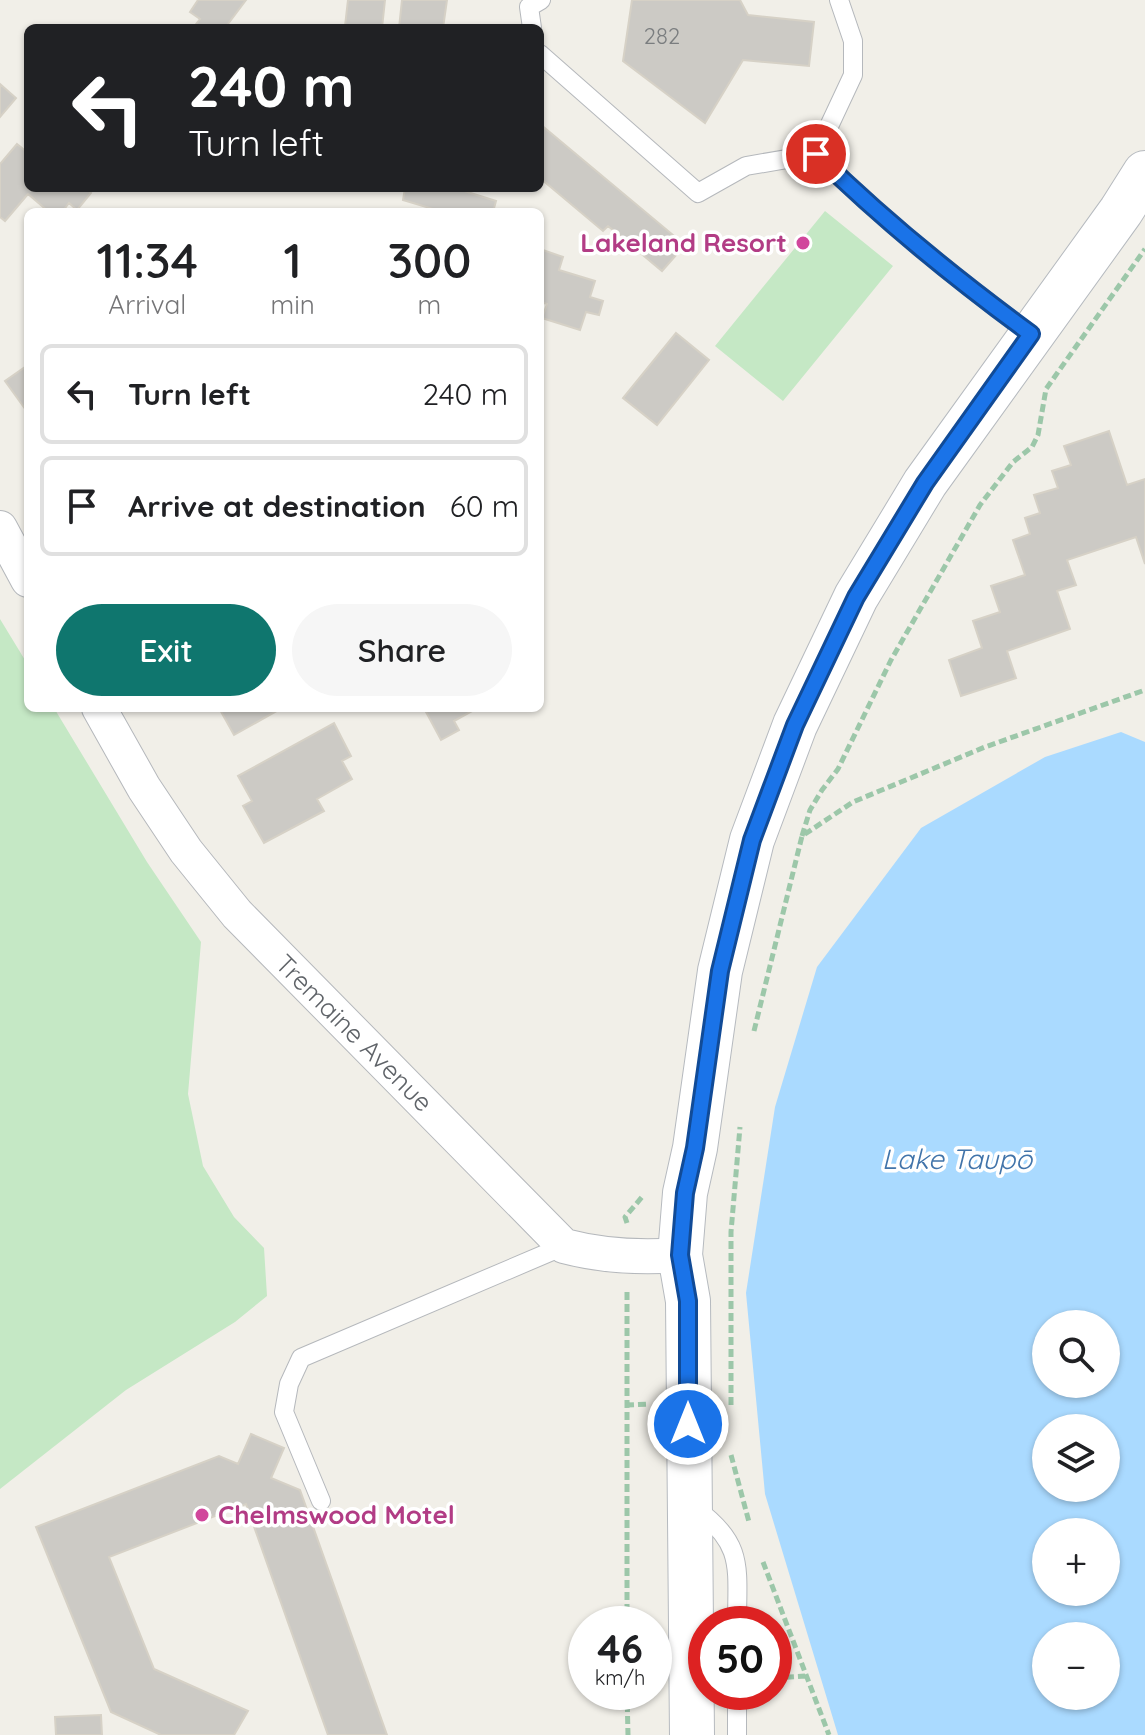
<!DOCTYPE html>
<html lang="en">
<head>
<meta charset="utf-8">
<style>
	body { margin:0; font-family:Quicksand,sans-serif; background:#f6f6f6; color:#202124; height:100vh; display:flex; flex-direction:column; font-size:30px; white-space:nowrap }
	* { box-sizing:border-box; margin:0 }
	p { font-size:26px; color:#757577 }
	.icon { flex:none; width:44px; height:44px; fill:none; stroke:currentColor; stroke-width:2; stroke-linecap:round; stroke-linejoin:round }
	.map { position:relative; flex:1; overflow:hidden }
	.details { position:absolute; left:24px; top:208px; width:520px; height:504px; display:flex; flex-direction:column; background:#fff; border-radius:12px; box-shadow:0 2px 6px #0004 }
	.details>* { flex:none }
	.top-card { position:absolute; left:24px; top:24px; width:520px; height:168px; border-radius:12px; box-shadow:0 2px 6px #0004; background:#202124; color:#fff; overflow:hidden }
	.buttons { position:absolute; left:1032px; top:1310px; display:grid; gap:16px }
	.buttons a { display:grid; place-items:center; width:88px; height:88px; border-radius:50%; background:#fff; box-shadow:0 2px 6px #0004; font-size:40px }
	.speed { position:absolute; left:568px; top:1606px; display:flex; gap:16px; font-size:40px; font-weight:700; text-align:center }
	.speed>* { display:grid; place-content:center; width:104px; height:104px; border-radius:50%; background:#fff; box-shadow:0 2px 6px #0004; line-height:1 }
	.speed small { font-size:20px; font-weight:400 }
	.speed .limit { border:12px solid #d22; background:#fff; color:#111 }
	.pin { position:absolute; display:grid; place-items:center; width:68px; height:68px; color:#fff; margin:-34px; border:4px solid #fff; border-radius:50%; box-shadow:0 2px 8px #0007 }
	.me { position:absolute; width:88px; margin:-44px; rotate:0deg; stroke-linejoin:round; filter:drop-shadow(0 0 6px #0008) }
	.turn { display:flex; align-items:center; gap:28px; height:168px; padding:0 32px; font-size:36px }
	.turn .icon { width:104px; height:104px; stroke-width:2.5 }
	.turn b { display:block; font-size:56px; line-height:68px }
	.eta { display:flex; justify-content:space-evenly; align-items:center; height:136px; text-align:center }
	.eta b { font-size:48px; font-weight:600; line-height:56px }
	.action { display:flex; gap:16px; margin-top:auto; padding:16px 32px }
	.action a { flex:1; height:92px; border-radius:48px; background:#0f766e; color:#fff; font-size:32px; font-weight:600; line-height:92px; text-align:center }
	.action a+a { background:#f6f6f6; color:#202124 }
	ul { padding:0; list-style:none }
	li { display:flex; align-items:center; gap:24px; height:100px; margin:0 16px 12px; padding:0 16px; border:4px solid #e0e0e0; border-radius:12px }
	li div { flex:1 }
	li b { display:block; font-size:30px }
	li em { font-style:normal }
	.map>svg:first-child { display:block }
</style>
</head>
<body>
<div class="map">
<svg width="1145" height="1735" viewBox="0 0 1145 1735">
	<rect width="100%" height="100%" fill="#f1efe8"/>
	<!-- green -->
	<path fill="#c5e8c5" d="M825,211l68,55 -110,135 -68,-55z
		M0,619l28,46v43h26l93,154 54,80 -13,152 15,72 31,51 30,31 3,48 -32,26 -109,68 -126,99z"/>
	<!-- water -->
	<path fill="#aadaff" fill-rule="evenodd" d="M1121,732l24,10v993h-307l-73,-241 -19,-201 29,-186 42,-140 104,-139 124,-71zM1046,1324h60v60h-60zM1046,1428h60v60h-60zM1046,1532h60v60h-60zM1106,1636v60h-60v-60z"/>
	<!-- building -->
	<path fill="#cccac5" stroke="#d6d1c6" stroke-width="2" d="M198,0h48l-18,24 6,4h-41l7,-9 -10,-7z
		M348,0h37l-3,28 -37,-2z
		M402,0h45l-4,28h-44z
		M632,0h108l8,15 66,7 -5,44 -66,-6 -38,63 -82,-62z
		M0,84l16,14 -16,19z
		M540,124l145,121 -23,26 -54,-45 -5,5 -63,-53z
		M17,144l11,9v35h57l6,5 -14,17 -8,-7 -7,9h-13l-21,-18 -23,27 -5,-4v-53z
		M405,188h50l41,13 -3,11h-50l-40,-12z
		M540,249l23,8 -4,13 36,11 -5,16 13,4 -4,14 -13,-3 -6,18 -38,-12 5,-14 -7,-2z
		M676,333l33,27 -52,65 -34,-27z
		M28,365v48l-23,-32z
		M1109,431l18,54 18,-6v85l-9,-27 -69,23 9,25 -19,6 13,38 -63,22 9,27 -55,18 -12,-36 33,-12 -9,-27 27,-9 -9,-26 34,-11 -12,-35 17,-6 -5,-16 15,-5 -6,-18 24,-7 -6,-17 19,-6 -7,-19z
		M219,708h63l-48,27z
		M434,708h42v1l-22,12 5,9 -18,10 -15,-28z
		M334,723l17,33 -9,5 10,18 -35,20 7,12 -60,32 -21,-37 9,-5 -14,-25z
		M251,1434l33,14 -13,30 29,12 87,245h-59l-82,-231 -137,53 45,112 94,42 -14,24h-73l-50,-23 -75,-185 183,-71 19,8z
		M101,1715l1,20h-46l-1,-18z"/>
	<g fill="none" stroke-linecap="round" stroke-linejoin="round">
		<defs>
			<path id="service" d="M532,28l-3,-21 12,-7
				M540,54l158,139 48,-27 70,-12
				M816,154c66,65 140,125 215,180
				M816,154l37,-79v-34l-14,-41
				M321,1501l-37,-89 5,-28 12,-26 263,-112
				M695,1508c50,36 42,60 42,116
				M737,1692v43"/>
			<path id="minor" d="M0,528l28,52
				M99,708l45,80 42,63 51,63 327,332c38,10 78,12 116,9"/>
			<path id="secondary" d="M692,1735l-4,-434 -8,-46 5,-62 10,-45 25,-177 32,-131 43,-115 61,-128 69,-114 196,-272 24,-38"/>
		</defs>
		<!-- service casing -->
		<use href="#service" stroke="#b5b8bc" stroke-width="20"/>
		<!-- minor casing -->
		<use href="#minor" stroke="#b5b8bc" stroke-width="36"/>
		<!-- secondary casing -->
		<use href="#secondary" stroke="#b6babf" stroke-width="46"/>
		<!-- path -->
		<path stroke="#9cc7a9" stroke-width="5" stroke-dasharray="8 4" stroke-linecap="butt" d="M802,836l8,-26 12,-20 16,-21 53,-109 89,-155 33,-43 19,-15 6,-12 8,-46 99,-140
			M754,1031l48,-195 51,-34 132,-55 160,-57
			M627,1223l-2,-6 17,-20
			M626,1405l23,-1
			M731,1405v-173l9,-105
			M731,1455l18,67
			M763,1562l66,173
			M627,1624v-335
			M774,1678l31,-2
			M627,1692l1,43"/>
		<!-- service -->
		<use href="#service" stroke="#fff" stroke-width="18"/>
		<!-- minor -->
		<use href="#minor" stroke="#fff" stroke-width="34"/>
		<!-- secondary -->
		<use href="#secondary" stroke="#fff" stroke-width="44"/>
	</g>
	<g fill="none" stroke-linecap="round" stroke-linejoin="round">
		<defs>
			<path id="route" d="M688,1424v-123l-8,-46 5,-62 10,-45 25,-177 32,-131 43,-115 61,-128 69,-114 106,-149c-75,-55 -149,-115 -215,-180"/>
		</defs>
		<!-- route casing -->
		<use href="#route" stroke="#114b97" stroke-width="20"/>
		<!-- route -->
		<use href="#route" stroke="#1a73e8" stroke-width="14"/>
	</g>
	<!-- markers -->
	<g fill="#d1479c" stroke="#fff" stroke-width="3">
		<circle cx="803" cy="243" r="8"/>
		<circle cx="202" cy="1515" r="8"/>
	</g>
	<g text-anchor="middle" stroke-width="7" stroke-linejoin="round" paint-order="stroke">
		<!-- number labels -->
		<g font-size="22" fill="#7a7d7f">
			<text x="662" y="44">282</text>
		</g>
		<!-- hotel labels -->
		<g font-size="26" font-weight="bold" fill="#b23c85" stroke="#fff" text-anchor="end">
			<text x="787" y="252">Lakeland Resort</text>
			<text x="218" y="1524" text-anchor="start">Chelmswood Motel</text>
		</g>
		<!-- street labels -->
		<g font-size="26" fill="#5f6368" stroke="#fff">
			<text transform="translate(354 1033) rotate(45)" y="9">Tremaine Avenue</text>
		</g>
		<!-- water labels -->
		<g font-size="28" font-style="italic" fill="#4174aa" stroke="#fff">
			<text x="957" y="1169">Lake Taupō</text>
		</g>
	</g>
</svg>
<div class="buttons">
<a><svg class="icon" aria-label="search" viewBox="0 0 24 24"><circle cx="10" cy="10" r="6"/><path d="M15 15l6 6"/></svg></a>
<a><svg class="icon" aria-label="layers" viewBox="0 0 24 24"><path d="M12 4l9 5-9 5-9-5zM3 14l9 5 9-5"/></svg></a>
<a>+</a>
<a>−</a>
</div>
<div class="speed"><div>46<small>km/h</small></div><div class="limit">50</div></div>
<div class="pin" style="left:816px;top:154px;background:#d93025"><svg class="icon" aria-label="arrive" viewBox="0 0 24 24"><path d="M6 21V4h12l-3 4 3 4H6"/></svg></div>
<svg class="me" style="left:688px;top:1424px" viewBox="-20 -20 40 40"><circle r="17" fill="#1a73e8" stroke="#fff" stroke-width="3"/><path d="M0-11L8 9 0 5-8 9z" fill="#fff"/></svg>
<div class="top-card">
<div class="turn"><svg class="icon" aria-label="left" viewBox="0 0 24 24"><path d="M17 20v-9H6M10 6l-5 5 5 5"/></svg><div><b>240 m</b>Turn left</div></div>
</div>
<section class="details">
<div class="eta">
<div><b>11:34</b><p>Arrival</p></div>
<div><b>1</b><p>min</p></div>
<div><b>300</b><p>m</p></div>
</div>
<ul>
<li><svg class="icon" aria-label="left" viewBox="0 0 24 24"><path d="M17 20v-9H6M10 6l-5 5 5 5"/></svg><div><b>Turn left</b></div><em>240 m</em></li>
<li><svg class="icon" aria-label="arrive" viewBox="0 0 24 24"><path d="M6 21V4h12l-3 4 3 4H6"/></svg><div><b>Arrive at destination</b></div><em>60 m</em></li>
</ul>
<div class="action"><a>Exit</a><a>Share</a></div>
</section>
</div>
</body>
</html>
